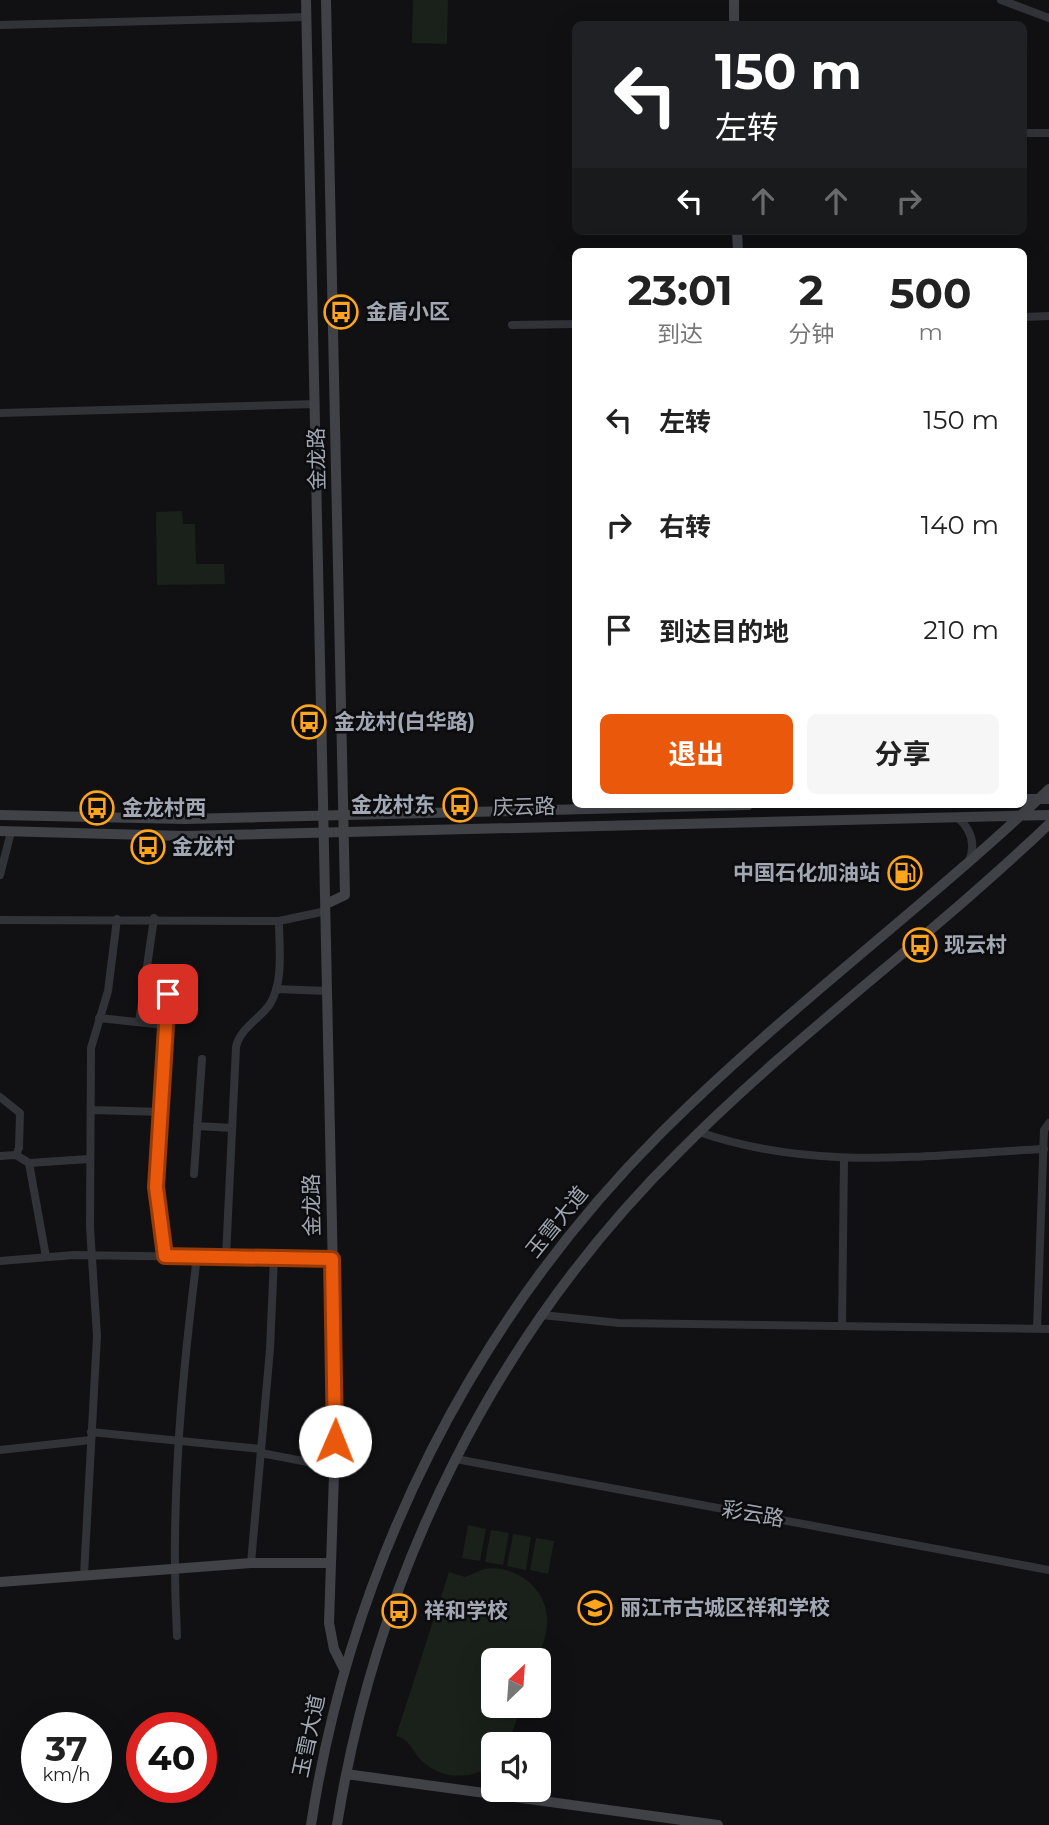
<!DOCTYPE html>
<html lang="zh">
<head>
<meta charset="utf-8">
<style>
	body { margin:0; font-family:Montserrat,"Noto Sans SC",sans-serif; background:#f6f6f6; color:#222; height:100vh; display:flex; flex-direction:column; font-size:26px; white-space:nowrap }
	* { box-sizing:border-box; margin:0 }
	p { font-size:23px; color:#767676 }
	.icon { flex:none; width:38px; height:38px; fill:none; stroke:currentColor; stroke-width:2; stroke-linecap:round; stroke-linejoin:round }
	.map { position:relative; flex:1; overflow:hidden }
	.panel { position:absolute; left:572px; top:248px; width:455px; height:560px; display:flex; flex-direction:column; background:#fff; border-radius:10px; box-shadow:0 7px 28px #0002 }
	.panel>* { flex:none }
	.top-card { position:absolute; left:572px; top:21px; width:455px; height:214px; border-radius:10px; box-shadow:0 7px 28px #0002; background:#202124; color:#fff; overflow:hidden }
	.needle { width:46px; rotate:25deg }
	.controls { position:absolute; left:481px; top:1648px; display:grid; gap:14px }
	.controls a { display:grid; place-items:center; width:70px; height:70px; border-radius:10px; background:#fff; box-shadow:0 7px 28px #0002; font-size:35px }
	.speed { position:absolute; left:21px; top:1712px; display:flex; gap:14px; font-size:35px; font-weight:700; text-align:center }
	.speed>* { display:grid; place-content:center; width:91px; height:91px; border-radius:50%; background:#fff; box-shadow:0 7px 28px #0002; line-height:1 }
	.speed small { font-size:18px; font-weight:400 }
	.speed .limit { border:10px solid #d22; background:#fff; color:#111 }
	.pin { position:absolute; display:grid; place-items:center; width:60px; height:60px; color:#fff; margin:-30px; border-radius:14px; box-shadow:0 4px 10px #0006 }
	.me { position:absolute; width:77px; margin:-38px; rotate:1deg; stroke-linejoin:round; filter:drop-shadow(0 0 5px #0008) }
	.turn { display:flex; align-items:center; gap:24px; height:147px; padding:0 28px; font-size:32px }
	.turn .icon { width:91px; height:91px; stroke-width:2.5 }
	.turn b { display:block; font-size:49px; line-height:60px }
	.lanes { display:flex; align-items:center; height:66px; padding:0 28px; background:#0003; justify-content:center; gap:35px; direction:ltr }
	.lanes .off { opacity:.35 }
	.eta { display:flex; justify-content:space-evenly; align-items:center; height:119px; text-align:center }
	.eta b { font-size:42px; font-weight:700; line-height:49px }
	.button { display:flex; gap:14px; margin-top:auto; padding:14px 28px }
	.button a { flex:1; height:80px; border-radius:10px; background:#ea580c; color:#fff; font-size:28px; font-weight:700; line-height:80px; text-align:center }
	.button a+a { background:#f6f6f6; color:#222 }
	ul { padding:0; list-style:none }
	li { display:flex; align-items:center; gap:21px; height:105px; padding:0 28px }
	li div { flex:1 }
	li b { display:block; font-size:26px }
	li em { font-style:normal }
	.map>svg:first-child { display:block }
</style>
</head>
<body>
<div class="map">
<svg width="1049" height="1825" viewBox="0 0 1049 1825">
	<rect width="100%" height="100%" fill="#111113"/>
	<!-- green -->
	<path fill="#19211a" d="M413,0h35l-1,44 -35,-1z
		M182,511l1,13h12l1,40h28l1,20 -68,1 -1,-73z
		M468,1525l18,4 -6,32 -18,-3z
		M491,1530l18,3 -6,32 -18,-3z
		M513,1534l18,3 -5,33 -19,-4z
		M536,1538l18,3 -6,33 -18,-4z
		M484,1569c32,-5 65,20 63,54 0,13 -6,26 -11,38h-42v45h27l-13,39h-14l-1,20c-22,15 -51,15 -71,-4 -11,-11 -11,-21 -26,-25l53,-164 16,5z"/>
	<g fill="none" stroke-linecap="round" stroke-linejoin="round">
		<!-- street -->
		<path stroke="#323338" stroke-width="8" d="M1001,0l48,18
			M0,25l307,-8
			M1024,133h25
			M1024,317l25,-1
			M512,325l64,-1
			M0,413l315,-9
			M957,817c14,12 19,27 12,44
			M0,875l11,-43
			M0,920l279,1 47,-10
			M276,989l51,2
			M144,990l24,4 -3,31
			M99,1018l66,7 -9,162 9,70
			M139,1022l15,-104
			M0,1097l20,16 -1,35 -3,7
			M93,1110l69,2
			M197,1126l35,2
			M699,1132c116,40 225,23 345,17
			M0,1156l16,-1 13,8 60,-4
			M29,1163l17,94
			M194,1174l8,-115
			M226,1257l10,-210c4,-19 24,-28 34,-43 14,-23 9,-57 9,-83
			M0,1261l74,-6 258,4
			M542,1315l77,8 430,6
			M842,1326l2,-167
			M1037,1329l7,-199 5,-7
			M91,1432l170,17
			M0,1450l91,-10
			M261,1453l73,14
			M456,1459l593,111
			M251,1563l19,-214 4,-91
			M84,1575l13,-239 -7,-109 1,-179 17,-57 9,-72
			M177,1636c-7,-127 4,-253 20,-379"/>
		<!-- secondary -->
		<path stroke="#404248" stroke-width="10" d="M306,0l30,1415 -7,208 5,26 10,20
			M734,0v24
			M737,231l1,21
			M1024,799h25
			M0,815l185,4 563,-14
			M0,831l185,5 864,-21
			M326,904l19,-9 -19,-895
			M0,1582l251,-19h79
			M346,1774l372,51
			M311,1825c40,-261 163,-505 350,-692 122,-122 263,-225 388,-344
			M337,1825c40,-253 159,-492 342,-673 116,-117 251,-214 370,-328"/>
	</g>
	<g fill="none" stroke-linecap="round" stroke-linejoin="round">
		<defs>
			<path id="route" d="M168,994l-12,193 9,69 167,3 3,182"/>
		</defs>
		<!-- route casing -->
		<use href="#route" stroke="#983908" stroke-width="18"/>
		<!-- route -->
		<use href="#route" stroke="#ea580c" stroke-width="12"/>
	</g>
	<!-- icons -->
	<defs>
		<symbol id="bus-ring" viewBox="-11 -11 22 22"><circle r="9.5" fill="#0c0c0e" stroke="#fea51d" stroke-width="1.5"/><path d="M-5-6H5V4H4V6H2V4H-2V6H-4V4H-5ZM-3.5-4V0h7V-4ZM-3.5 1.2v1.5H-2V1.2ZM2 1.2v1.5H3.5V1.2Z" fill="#fea51d"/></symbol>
		<symbol id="fuel-ring" viewBox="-11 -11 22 22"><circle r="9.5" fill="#0c0c0e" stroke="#fea51d" stroke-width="1.5"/><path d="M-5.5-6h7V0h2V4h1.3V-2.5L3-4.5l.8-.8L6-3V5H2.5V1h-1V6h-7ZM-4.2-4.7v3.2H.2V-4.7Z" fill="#fea51d"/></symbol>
		<symbol id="school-ring" viewBox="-11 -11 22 22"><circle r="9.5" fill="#0c0c0e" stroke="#fea51d" stroke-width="1.5"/><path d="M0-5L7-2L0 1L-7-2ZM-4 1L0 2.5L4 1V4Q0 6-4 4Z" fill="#fea51d"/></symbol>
	</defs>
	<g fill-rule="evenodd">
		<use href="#bus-ring" x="322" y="293" width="38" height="38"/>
		<use href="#bus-ring" x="290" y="703" width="38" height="38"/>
		<use href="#bus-ring" x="441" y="786" width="38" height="38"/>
		<use href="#bus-ring" x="78" y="789" width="38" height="38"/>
		<use href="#bus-ring" x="129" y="828" width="38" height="38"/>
		<use href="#fuel-ring" x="886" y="854" width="38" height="38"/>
		<use href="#bus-ring" x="901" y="926" width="38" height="38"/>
		<use href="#school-ring" x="576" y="1589" width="38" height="38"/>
		<use href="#bus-ring" x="380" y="1592" width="38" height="38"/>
	</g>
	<g text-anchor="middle" stroke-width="5" stroke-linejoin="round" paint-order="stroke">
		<!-- poi labels -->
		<g font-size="21" font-weight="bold" fill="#a1a8b4" stroke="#0c0c0e" text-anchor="start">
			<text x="366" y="319">金盾小区</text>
			<text x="334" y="729">金龙村(白华路)</text>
			<text x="435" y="812" text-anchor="end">金龙村东</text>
			<text x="122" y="815">金龙村西</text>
			<text x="172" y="854">金龙村</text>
			<text x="880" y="880" text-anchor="end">中国石化加油站</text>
			<text x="944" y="952">现云村</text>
			<text x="620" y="1615">丽江市古城区祥和学校</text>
			<text x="424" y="1618">祥和学校</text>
		</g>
		<!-- street labels -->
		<g font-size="21" fill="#a1a8b4" stroke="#0c0c0e">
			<text transform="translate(317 459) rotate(-91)" y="7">金龙路</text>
			<text transform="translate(524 807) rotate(-1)" y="7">庆云路</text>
			<text transform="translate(312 1205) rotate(-91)" y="7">金龙路</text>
			<text transform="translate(557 1222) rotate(-51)" y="7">玉雪大道</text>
			<text transform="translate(753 1514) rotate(10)" y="7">彩云路</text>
			<text transform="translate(309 1736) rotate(-78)" y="7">玉雪大道</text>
		</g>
	</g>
</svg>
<div class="controls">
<a><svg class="needle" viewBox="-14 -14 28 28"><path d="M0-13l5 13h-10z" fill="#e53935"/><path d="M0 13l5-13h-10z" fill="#767676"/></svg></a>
<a><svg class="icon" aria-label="sound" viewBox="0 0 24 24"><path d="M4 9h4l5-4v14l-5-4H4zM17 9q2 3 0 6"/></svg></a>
</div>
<div class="speed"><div>37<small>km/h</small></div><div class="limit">40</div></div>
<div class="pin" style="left:168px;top:994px;background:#d93025"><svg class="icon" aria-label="arrive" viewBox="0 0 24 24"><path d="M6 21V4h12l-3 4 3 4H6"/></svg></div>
<svg class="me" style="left:335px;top:1441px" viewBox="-20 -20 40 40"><circle r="19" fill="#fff"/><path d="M0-13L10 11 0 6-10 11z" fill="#ea580c"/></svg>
<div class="top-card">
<div class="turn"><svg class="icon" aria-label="left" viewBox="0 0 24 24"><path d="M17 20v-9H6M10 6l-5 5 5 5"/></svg><div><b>150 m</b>左转</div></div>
<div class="lanes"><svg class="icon" aria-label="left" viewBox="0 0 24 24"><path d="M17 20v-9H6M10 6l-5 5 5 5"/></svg><svg class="icon off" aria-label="ahead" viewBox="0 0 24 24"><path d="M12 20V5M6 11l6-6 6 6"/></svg><svg class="icon off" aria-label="ahead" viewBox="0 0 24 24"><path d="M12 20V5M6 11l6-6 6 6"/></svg><svg class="icon off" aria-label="right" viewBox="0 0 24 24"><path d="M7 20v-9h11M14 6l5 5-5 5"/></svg></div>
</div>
<section class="panel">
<div class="eta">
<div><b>23:01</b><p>到达</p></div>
<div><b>2</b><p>分钟</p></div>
<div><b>500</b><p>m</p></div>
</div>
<ul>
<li><svg class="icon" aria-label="left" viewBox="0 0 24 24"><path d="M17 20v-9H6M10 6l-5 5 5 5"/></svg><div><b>左转</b></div><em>150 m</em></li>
<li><svg class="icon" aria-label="right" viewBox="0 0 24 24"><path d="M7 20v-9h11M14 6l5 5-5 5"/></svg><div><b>右转</b></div><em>140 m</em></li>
<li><svg class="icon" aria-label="arrive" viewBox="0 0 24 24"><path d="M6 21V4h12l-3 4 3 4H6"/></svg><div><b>到达目的地</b></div><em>210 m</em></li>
</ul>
<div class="button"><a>退出</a><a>分享</a></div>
</section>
</div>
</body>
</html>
